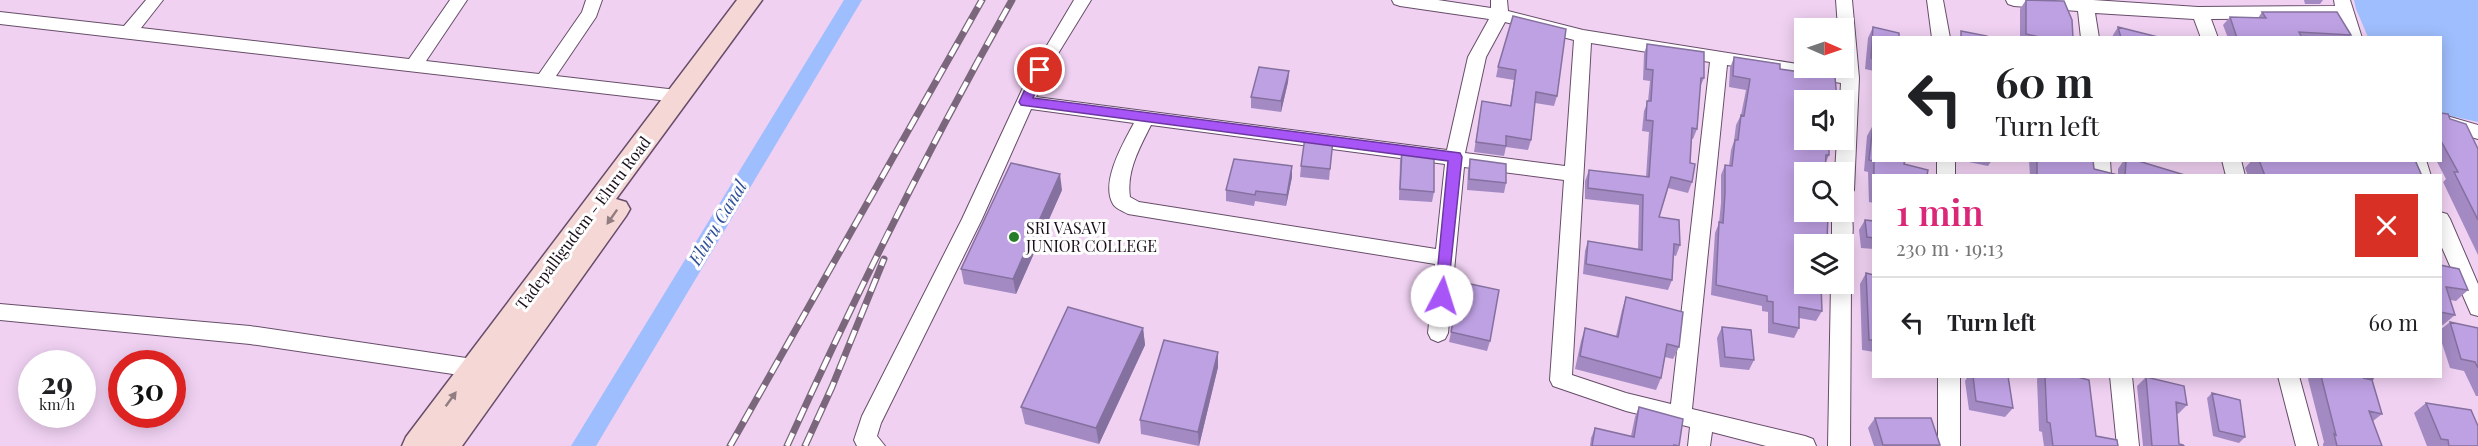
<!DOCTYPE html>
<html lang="en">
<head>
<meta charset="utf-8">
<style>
	body { margin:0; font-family:"Playfair Display",serif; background:#f2f2f2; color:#202124; height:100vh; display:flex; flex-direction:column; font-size:22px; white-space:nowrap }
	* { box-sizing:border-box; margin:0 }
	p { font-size:20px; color:#757577 }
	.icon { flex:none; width:33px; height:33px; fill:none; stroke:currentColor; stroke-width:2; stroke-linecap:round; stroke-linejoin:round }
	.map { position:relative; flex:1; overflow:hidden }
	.details { position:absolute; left:1872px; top:174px; width:570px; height:204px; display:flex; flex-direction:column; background:#fff; border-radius:0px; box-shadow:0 3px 15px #0003 }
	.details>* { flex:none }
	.hud { position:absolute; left:1872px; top:36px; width:570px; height:126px; border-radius:0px; box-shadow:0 3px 15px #0003; background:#fff; color:#202124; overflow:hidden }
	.needle { width:39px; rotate:92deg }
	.buttons { position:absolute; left:1794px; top:18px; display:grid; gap:12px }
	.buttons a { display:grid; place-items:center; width:60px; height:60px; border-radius:0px; background:#fff; box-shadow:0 3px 15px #0003; font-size:30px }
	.speed { position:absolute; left:18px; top:350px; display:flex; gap:12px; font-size:30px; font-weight:700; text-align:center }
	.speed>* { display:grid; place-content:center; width:78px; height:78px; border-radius:50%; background:#fff; box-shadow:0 3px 15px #0003; line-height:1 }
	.speed small { font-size:15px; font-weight:400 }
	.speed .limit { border:9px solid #d22; background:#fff; color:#111 }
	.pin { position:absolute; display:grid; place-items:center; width:51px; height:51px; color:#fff; margin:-26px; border:3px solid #fff; border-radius:50%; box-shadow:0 2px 6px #0007 }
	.me { position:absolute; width:66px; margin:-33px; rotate:5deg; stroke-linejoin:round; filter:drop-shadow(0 0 4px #0008) }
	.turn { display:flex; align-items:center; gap:21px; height:126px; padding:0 24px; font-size:27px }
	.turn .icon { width:78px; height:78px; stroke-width:2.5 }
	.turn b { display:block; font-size:42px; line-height:51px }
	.round { display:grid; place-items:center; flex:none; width:63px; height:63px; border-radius:0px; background:#f2f2f2 }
	.overview { display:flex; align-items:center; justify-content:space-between; height:102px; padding:0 24px }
	h1 { font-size:36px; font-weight:600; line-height:45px; color:#db2777 }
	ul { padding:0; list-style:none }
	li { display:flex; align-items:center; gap:18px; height:90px; padding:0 24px; border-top:2px solid #e0e0e0 }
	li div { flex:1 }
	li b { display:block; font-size:22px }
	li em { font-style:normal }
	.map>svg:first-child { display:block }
</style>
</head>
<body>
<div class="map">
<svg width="2478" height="446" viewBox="0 0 2478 446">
	<rect width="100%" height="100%" fill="#f0d1f2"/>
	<!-- water -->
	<path fill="#9fbefd" d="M2354,0h124v122l-37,-8 -1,-76 -72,-1 -12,-28z"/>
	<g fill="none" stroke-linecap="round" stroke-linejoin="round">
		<!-- canal -->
		<path fill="#9fbefd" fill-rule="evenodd" d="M844,0h18l-266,446h-25z"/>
		<defs>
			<path id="street" d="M146,0h17l-22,28 268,31 41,-59h17l-41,61 113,13 43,-62 4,-12h16l-6,17 -40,59 121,14 6,1 3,5 -3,5 -6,1 -677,-78v-12l124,14z
				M1074,0h17l-32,52 -23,45 411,53 21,-93 21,-38 -89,-13 -6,-2 -2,-4h46l53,8v-8h16l1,11 75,19 221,35v3l37,2 -1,-2h4v-40h-6l-2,-28h16l7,78 -5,112 -3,5 -7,2v-25h-9l2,-32h7v-40h-4l1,-17 -114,-18 -35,344 113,27 8,3 3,7h-50l-54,-14 -2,14h-22l2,-19 -64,-16 -73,-25 -3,-6 14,-200 -100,-13 -16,166 -3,6 -7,3 -7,-3 -3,-6 7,-69 -307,-50c-5,-3 -12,-5 -15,-10 -13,-22 11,-62 21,-81l-103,-14 -49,110 -101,204 -4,13 8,10h-28l-3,-6 8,-24 100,-197 65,-140zM1505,22l69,18 -9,126 -100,-13 21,-96zM1591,43l119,19 -39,342 -45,-11 -54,-18zM1151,125l294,39 -9,85 -297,-47 -9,-5c-4,-26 10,-50 21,-72z
				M1927,0h16l7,38h-18z
				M2006,0h87l105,7 137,-1 -1,-6h16l12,38h-18l-5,-20 -128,1 7,19h-17l-7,-19 -99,-6 4,25h-18l-3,-27 -64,-5 -6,-2z
				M2440,114l38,11v14l-38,-11z
				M1937,160h18v16h-18z
				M2092,160h18l1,16h-19z
				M2222,160h19l4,16h-19z
				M2407,160h19l5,16h-19z
				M1844,205l5,2c5,10 5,32 0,42l-5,2v-7h-12v-32h12z
				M2440,212l7,2 3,5 28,65v32l-7,-2 -31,-71z
				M1844,277l4,1 3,6 -1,162h-22l3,-162h13z
				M0,304l250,22 223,33 7,3 4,6 -4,6 -7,3 -223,-33 -250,-24z
				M1938,376h22v70h-22z
				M2110,376h22l7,70h-22z
				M2278,376h21l19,70h-22z"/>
			<path id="secondary" d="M737,0h25l-146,199 10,3 4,7 -4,7 -164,230h-60l4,-9z"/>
		</defs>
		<!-- street casing -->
		<use href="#street" stroke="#674d69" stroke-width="2"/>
		<!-- secondary casing -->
		<use href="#secondary" stroke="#674d69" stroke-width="3"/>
		<!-- street -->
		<use href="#street" fill="#fff" fill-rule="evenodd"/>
		<!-- secondary -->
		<use href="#secondary" fill="#f5d8d6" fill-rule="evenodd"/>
		<defs>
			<path id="rail" d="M730,446l252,-446
				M787,446c69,-152 143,-301 225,-446
				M805,446l27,-59 52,-128"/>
		</defs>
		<!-- rail casing -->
		<use href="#rail" stroke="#7b677c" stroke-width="7"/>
		<!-- rail -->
		<use href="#rail" stroke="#fefefe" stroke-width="4.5" stroke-dasharray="14" stroke-linecap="butt"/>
	</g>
	<!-- wall -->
	<path fill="#a38ac3" d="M2026,0h17l30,38h-53v-29z
		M2304,0h19l-3,4h-15z
		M2262,12l89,23 -2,3h-121l-5,-13 7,-8 28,1z
		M1513,16l44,80 -3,10 -19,-3 -4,37 -3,10 -22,-3 -2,9 -30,-4 8,-51 28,4 4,-25 -18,-3 2,-10z
		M1873,27l1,11v33l-9,-2 3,-31z
		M2118,27l44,11h-49v-3z
		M1647,44l57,34 -4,9 -3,42 -4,10h-2l-1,24 2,19 -4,11 -20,-5 -9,29 21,28 -4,11 -3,-1 -1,25 -4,10 -85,-16 2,-23 3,-10 50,9 1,-45 -54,-6v-18l4,-11 57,7 3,-45 -7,-1 2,-20 4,-10 2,-20 -7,-1 1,-26z
		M1734,57l46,12 57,30 -1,1h-32l25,55 -3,7 -22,10 23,69 -2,3h-21l18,67 -6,10 -17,-3v10l-5,10 -26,-5v-21l-6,-1v-5l-51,-11 4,-62 4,-10 2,-20v-28l4,-10 4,1 2,-16 3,-9 2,-16 5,-10 5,-25 -17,-3 1,-19z
		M1289,71l-1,11 -7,30 -30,-4v-11z
		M2440,113l10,6 28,30v106l-35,-73 3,-3 -10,-19h4z
		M1874,121v39l30,4 25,12h-55v27l-5,-1 -1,-30 -4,-1 3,-35 5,-9z
		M1333,140l-4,40 -29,-3 1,-11z
		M1402,150l32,42 -2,10 -33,-2 1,-40z
		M1470,159l36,24 -2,10 -37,-3 1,-20z
		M1959,160h33l-4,6z
		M2029,160h64l1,9 24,6v-6l6,-9h11l53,16h-158z
		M2252,160h163l7,16h-174l-3,-8z
		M1292,177l-6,29 -31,-5 -1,5 -28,-5v-11z
		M1062,190l-46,104 -52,-10 -3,-15z
		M1865,220l9,1v28l-13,-1 -2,-18z
		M2440,265l28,25 -12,11 -6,-1 5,15 -12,10 -3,-1z
		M1866,273l8,2v77l-12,-2 -2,-66z
		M1461,282l29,59 -3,10 -38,-9z
		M1626,297l53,50 -6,12 -8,-2 -4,21 -5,12 -81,-21 6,-28 4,-13 31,8 6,-26z
		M2450,322l28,6v68h-2l-12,-25 -14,-3 -10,-31v-7z
		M1722,327l32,33 -5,10 -29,-3 -3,-29z
		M1143,328l2,17 -46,99 -74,-20 -4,-17z
		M1218,352v15l-19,79 -58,-12 -1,-14z
		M1968,376h40l5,32 -8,9 -36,-7 -4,-29z
		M2039,376h35l22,60 22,10h-74l-2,-14 -3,-1 -2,-52z
		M2310,376h63v3l-1,2 10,33 -9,7 9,25h-59v-2l1,-2 -16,-63z
		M2146,377l41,28 -9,9 -1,-1 2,31 5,2h-41l-6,-60z
		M2212,393l33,44 -6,6 -26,-7 -6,-38z
		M2426,403l52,43h-51l-13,-33z
		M1639,407l40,39h-89l1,-8 4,-10 36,8 4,-19z
		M1875,418l65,27v1h-66l-6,-18z"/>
	<!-- shaded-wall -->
	<path fill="#85719f" d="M1289,71l-1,11 -7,30v-11z
		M1292,166v11l-6,29 1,-11z
		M1060,174l2,16 -46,104 -3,-15z
		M1143,328l2,17 -46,99 -3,-16z
		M1218,352v15l-19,79 -1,-14z"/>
	<!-- building -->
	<path fill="#bea1e3" stroke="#85719f" stroke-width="1.5" d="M2026,0l38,1 8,19 1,18h-29l-18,-4z
		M2262,12h75l14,23 -52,-3 3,6h-65l-7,-21 36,1z
		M1513,16l53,13 -9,67 -21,-4 -5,48 -25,-4v10l-30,-4 6,-41 29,5 5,-36 -18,-3z
		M1873,27l26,6v5h-25v21l-3,-1z
		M2118,27l44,11h-41z
		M1961,31l26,5v2h-26z
		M1647,44l57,8v26h-3l-4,51 -5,-1 -2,35 5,1 -3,18 -21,-5 -12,40 20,3 1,25 -6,-1 -2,36 -86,-16 2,-23 54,9 1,-55 -55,-7v-3l1,-15 60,7 4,-56 -7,-1 1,-19h4l2,-31 -7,-1z
		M1734,57l46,7v5l55,8 2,22 -5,-1v2h-28v40h25v15h-3l-1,17h-21v40h20v4h4l-1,25 -3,-1v4h-20v40h17l1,27 -23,-4v21l-26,-5v-21l-6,-1v-5l-51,-11 3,-63 4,1 2,-30v-28l7,1 3,-26h3l3,-25 3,1 6,-37 -17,-3z
		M1259,67l30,4 -8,30 -30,-4z
		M2440,113l8,1 2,5 16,5 12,25v71l-24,-48h4l-18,-33z
		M1873,125h1v35h31l-1,4 24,6 -1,5 2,1h-55v-15l-5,-1z
		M1305,137l28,3 -3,29 -29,-3z
		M1402,150l32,4v38l-34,-3z
		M1234,159l58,7 -5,29 -31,-4 -1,4 -29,-5z
		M1470,159l36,5v19l-37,-4z
		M2037,160h56l1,9 28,7h-85z
		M2126,160h9l53,16h-63z
		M2259,160h156l7,16h-157z
		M1011,163l49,11 -47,105 -52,-10z
		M1865,220l9,1v17l-7,-1z
		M2440,265l19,4 9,21 -22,-3 9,28 -15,-3z
		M1866,273l8,2v65h-5z
		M1461,282l38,8 -9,51 -39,-9z
		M1626,297l57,15 -4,35 -12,-3 -6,34 -81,-22 5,-28 33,9z
		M1068,307l75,21 -47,100 -75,-21z
		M2450,322l28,6v40l-3,-6 -14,-3z
		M1722,327l29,3 3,30 -29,-3z
		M1164,340l54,12 -20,80 -58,-12z
		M1973,376h35l5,32 -37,-7z
		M2045,376h29l15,4 7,56 21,4 1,6h-65l-3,-23 -3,-1z
		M2321,376h52v3l-10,-1 9,2 10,34 -13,-3 13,35h-45l-3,-12 2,1z
		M2146,377l38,9 3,19 -11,-3 3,42 4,1 1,1h-32z
		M2212,393l28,7 5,37 -26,-6z
		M2426,403l45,7 7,16v20h-29l-1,-6 -7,-1z
		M1639,407l44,12 -4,27 -5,-1v1h-82l3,-18 39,9z
		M1875,418h56l9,27h-57z"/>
	<!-- one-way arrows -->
	<defs><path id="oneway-solid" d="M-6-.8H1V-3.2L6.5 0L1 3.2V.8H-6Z" transform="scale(1.5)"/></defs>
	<g fill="#927d80">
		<use href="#oneway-solid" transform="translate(612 217) rotate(125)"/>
		<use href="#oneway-solid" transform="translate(451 399) rotate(-54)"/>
	</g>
	<!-- route -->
	<path fill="#a855f7" stroke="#6d37a1" stroke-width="1.5" d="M1040,66l6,4 -13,28 427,55 2,4 -15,143h-10l-2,-4 13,-135 -427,-56 -2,-3 15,-32z"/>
	<!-- markers -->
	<circle fill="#267d2b" stroke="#fefefe" stroke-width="2" cx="1014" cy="237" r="6"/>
	<g text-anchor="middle" stroke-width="6" stroke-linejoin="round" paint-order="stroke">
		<!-- street labels -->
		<g font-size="16" fill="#180d18" stroke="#fefefe">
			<text transform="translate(583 223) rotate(-53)" y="6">Tadepalligudem - Eluru Road</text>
		</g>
		<!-- poi labels -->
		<g font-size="16" fill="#180d18" stroke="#fefefe" text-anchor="start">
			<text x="1026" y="234">SRI VASAVI<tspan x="1026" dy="18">JUNIOR COLLEGE</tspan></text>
		</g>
		<!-- water labels -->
		<g font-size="18" font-style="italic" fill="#2f509a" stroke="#fefefe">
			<text transform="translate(718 223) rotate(-59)" y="6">Eluru Canal</text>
		</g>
	</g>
</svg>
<div class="buttons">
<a><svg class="needle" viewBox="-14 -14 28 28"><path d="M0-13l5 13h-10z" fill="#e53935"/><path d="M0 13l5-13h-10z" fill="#757577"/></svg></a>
<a><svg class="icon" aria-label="sound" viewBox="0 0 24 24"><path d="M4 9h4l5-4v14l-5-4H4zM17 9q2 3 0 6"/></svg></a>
<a><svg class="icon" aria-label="search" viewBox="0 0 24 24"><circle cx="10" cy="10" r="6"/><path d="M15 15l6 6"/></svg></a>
<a><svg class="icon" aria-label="layers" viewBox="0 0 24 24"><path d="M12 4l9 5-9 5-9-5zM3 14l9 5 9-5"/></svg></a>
</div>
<div class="speed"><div>29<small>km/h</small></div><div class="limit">30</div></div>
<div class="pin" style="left:1040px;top:70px;background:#d93025"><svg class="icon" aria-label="arrive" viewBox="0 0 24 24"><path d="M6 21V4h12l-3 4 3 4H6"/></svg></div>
<svg class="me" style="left:1442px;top:296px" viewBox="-20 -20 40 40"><circle r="19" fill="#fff"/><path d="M0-13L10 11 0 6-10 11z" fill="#a855f7"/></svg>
<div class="hud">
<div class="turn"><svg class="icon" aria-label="left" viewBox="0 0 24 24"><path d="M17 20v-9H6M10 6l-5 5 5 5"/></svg><div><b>60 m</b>Turn left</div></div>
</div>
<section class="details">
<div class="overview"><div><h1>1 min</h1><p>230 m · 19:13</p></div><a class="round" style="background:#d93025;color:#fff"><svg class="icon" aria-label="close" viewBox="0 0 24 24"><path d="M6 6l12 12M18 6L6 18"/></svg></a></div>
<ul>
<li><svg class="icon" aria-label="left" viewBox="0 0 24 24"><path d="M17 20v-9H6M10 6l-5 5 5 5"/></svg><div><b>Turn left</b></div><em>60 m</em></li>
</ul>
</section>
</div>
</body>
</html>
